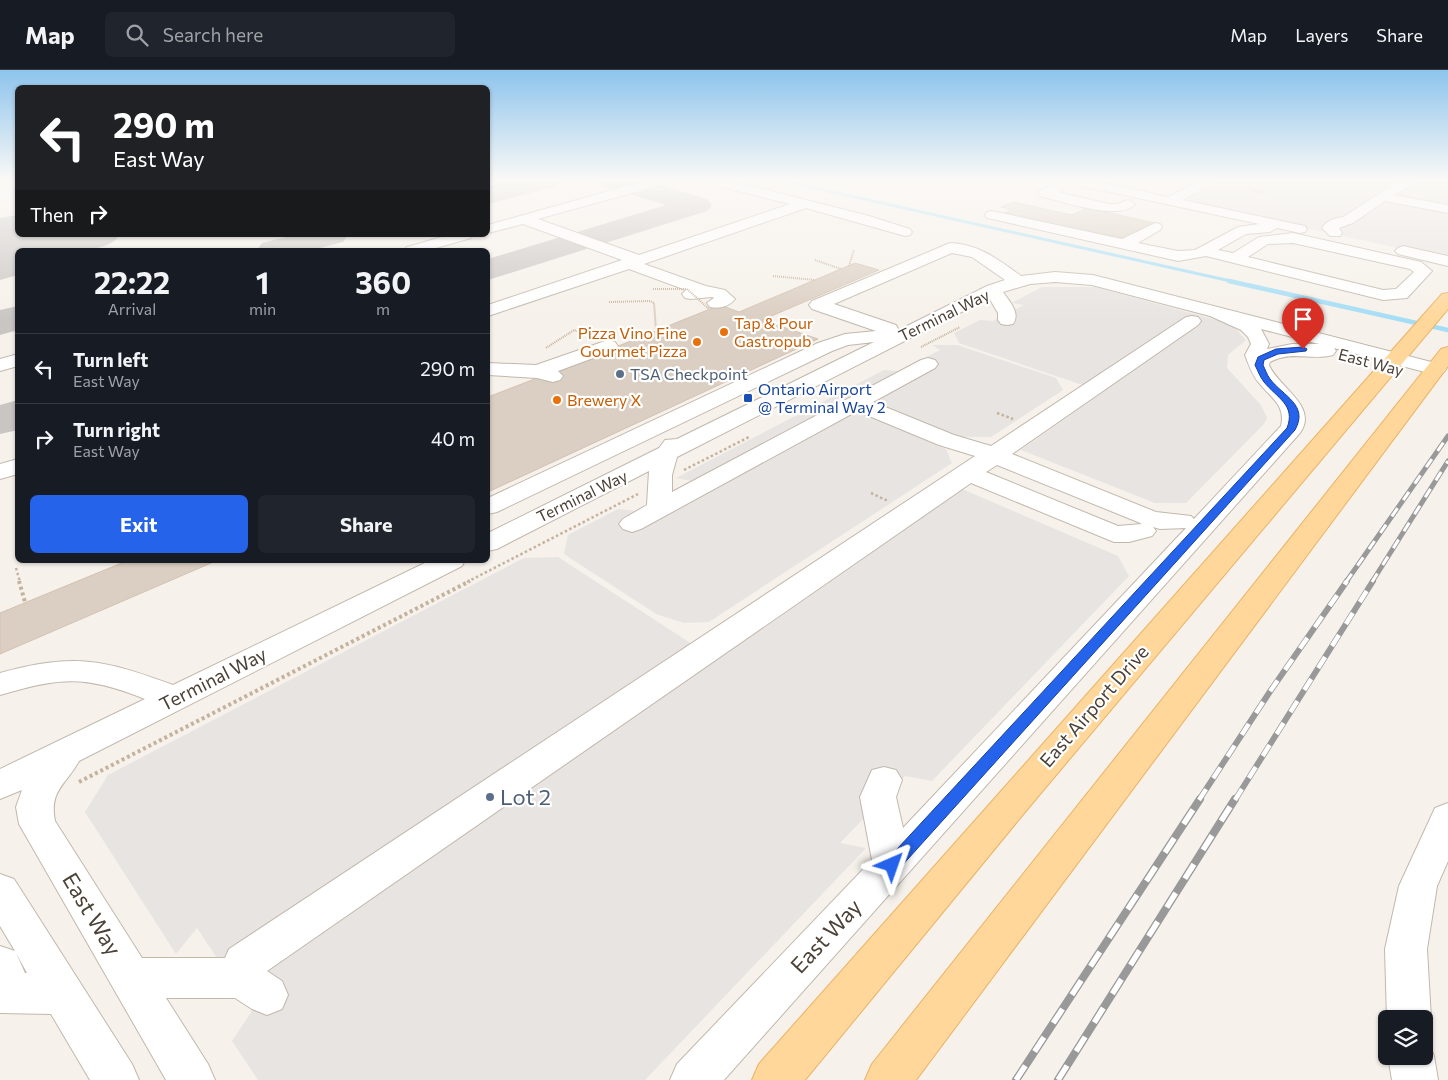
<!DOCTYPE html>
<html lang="en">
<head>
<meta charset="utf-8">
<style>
	body { margin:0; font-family:Commissioner,sans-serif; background:#20242c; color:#f1f3f6; height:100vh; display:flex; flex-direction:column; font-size:19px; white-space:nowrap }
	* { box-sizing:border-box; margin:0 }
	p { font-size:16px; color:#9ea1a6 }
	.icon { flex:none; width:28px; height:28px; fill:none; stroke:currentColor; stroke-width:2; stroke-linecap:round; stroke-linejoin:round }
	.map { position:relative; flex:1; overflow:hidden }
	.panel { position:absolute; left:15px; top:178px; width:475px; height:315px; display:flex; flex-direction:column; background:#171b24; border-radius:8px; box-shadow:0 1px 4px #0004 }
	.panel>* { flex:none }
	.guide { position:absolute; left:15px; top:15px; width:475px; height:152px; border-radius:8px; box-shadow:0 1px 4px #0004; background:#202124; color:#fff; overflow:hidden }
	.buttons { position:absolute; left:1378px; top:940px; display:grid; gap:10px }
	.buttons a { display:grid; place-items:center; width:55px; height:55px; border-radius:8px; background:#171b24; box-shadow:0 1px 4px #0004; font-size:25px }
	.pin { position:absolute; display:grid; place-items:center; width:42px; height:42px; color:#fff; margin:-51px -21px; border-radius:50% 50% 50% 0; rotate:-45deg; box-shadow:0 0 5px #0007 }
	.pin .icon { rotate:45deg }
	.me { position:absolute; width:55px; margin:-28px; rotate:43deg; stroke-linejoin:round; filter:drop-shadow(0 0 4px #0008) }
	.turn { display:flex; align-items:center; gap:18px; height:105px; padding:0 15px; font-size:22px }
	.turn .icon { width:65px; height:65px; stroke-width:2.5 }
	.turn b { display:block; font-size:35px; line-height:42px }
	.then { display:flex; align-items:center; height:48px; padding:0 15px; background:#0003; gap:10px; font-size:19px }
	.eta { display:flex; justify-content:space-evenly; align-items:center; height:85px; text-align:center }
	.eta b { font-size:30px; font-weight:700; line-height:35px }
	.primary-button { display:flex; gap:10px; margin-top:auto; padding:10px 15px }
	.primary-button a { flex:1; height:58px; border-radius:8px; background:#2563eb; color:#fff; font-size:20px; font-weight:700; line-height:58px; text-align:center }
	.primary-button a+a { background:#20242c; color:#f1f3f6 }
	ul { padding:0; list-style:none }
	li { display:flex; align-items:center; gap:15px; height:70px; padding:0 15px; border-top:1px solid #363941 }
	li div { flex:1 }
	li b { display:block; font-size:19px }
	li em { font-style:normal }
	header { display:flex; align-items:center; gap:30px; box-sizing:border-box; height:70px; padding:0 25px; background:#171b24; border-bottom:1px solid #363941 }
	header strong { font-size:24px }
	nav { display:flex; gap:28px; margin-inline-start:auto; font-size:18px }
	.search { width:350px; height:45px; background:#20242c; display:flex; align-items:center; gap:12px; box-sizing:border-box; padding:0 18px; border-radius:8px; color:#9ea1a6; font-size:19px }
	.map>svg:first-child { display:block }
</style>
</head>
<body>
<header>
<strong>Map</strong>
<div class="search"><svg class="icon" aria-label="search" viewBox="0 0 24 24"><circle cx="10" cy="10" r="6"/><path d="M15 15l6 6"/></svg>Search here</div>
<nav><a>Map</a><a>Layers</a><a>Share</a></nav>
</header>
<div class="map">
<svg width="1448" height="1010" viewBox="0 0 1448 1010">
	<rect width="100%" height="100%" fill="#f6f1ea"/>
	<!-- parking -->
	<path fill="#e7e4e2" d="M1219,110h229v75l-13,1 -258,-56z
		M1042,217h53l136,37 15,16 -18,15 -1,13 34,37 6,13 -3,6 -78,79h-31l-134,-53 82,-58 -144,-49 -5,-10 26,-13 13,1 31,-16 -13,-2z
		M932,275h25l99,33 7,12 -72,47h-30l-85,-34 -18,9 88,37 6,14 -243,159 -25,1 -28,-9 -92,-60 4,-19 50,-26 18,2 56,-30 -16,-3 208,-108 15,1 41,-21z
		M962,419l156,67 11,20 -197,205 -27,-5 -65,67 26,5 -221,232h-387l-26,-39 20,-30 -55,-83 -21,26 -91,-142 23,-37 416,-217 34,-1 157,102z"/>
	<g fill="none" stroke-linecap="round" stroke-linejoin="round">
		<!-- stream-far1 -->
		<path stroke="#a4ddf5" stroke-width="3" d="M779,110l456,102"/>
		<!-- stream -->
		<path stroke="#a4ddf5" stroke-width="4.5" d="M1229,211l219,49"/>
		<!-- taxiway -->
		<path fill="#c8c5c2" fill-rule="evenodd" d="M513,110h48l-4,6 -69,18v-18z
			M598,110h45l64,19 5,6 -5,6 -219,69v-21l178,-54 -64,-19z
			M71,165h49c-14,20 -57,15 -80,15l5,-7z
			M294,165h54l-5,7 -31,8h-55l5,-7z
			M18,183v22l-18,5v-22z
			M18,236v24l-18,5v-25z
			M18,330v30l-18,4v-29z"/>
		<!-- runway -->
		<path fill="#c8c5c2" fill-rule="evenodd" d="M18,145v20h55l-10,15h-45v12l-18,4v-48z"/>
	</g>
	<!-- building -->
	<path fill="#dbcec2" stroke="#d4c2b1" d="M1014,132l58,13 15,-7 68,15 -35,18 -115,-28 7,-3 -11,-3z
		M855,193l24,7 -117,50 56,19 -330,153v-95l57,-22 11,-2 41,-18 20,-4 -6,-2 109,-44 19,7z
		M129,490h89l-218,94v-41z"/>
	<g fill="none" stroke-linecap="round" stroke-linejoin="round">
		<defs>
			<path id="minor" d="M648,110h21l-1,3 -130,36 101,36 151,-51 -84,-21 -1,-3h22l142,36 41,13 2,3 -2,3 -5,1 -99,-28 -162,56 62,22 19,4 10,9c-6,8 -17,10 -25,8l-3,-4 7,-5 -2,-1 -21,2 -6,-1 -3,-4 4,-4 -57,-21 -141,47v-11l134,-45 -99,-36 -35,9v-8z
				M1066,110h25l77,17 34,-17h16l-35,20 117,25 5,1 2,3 -2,3 -5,1 -23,-5 -7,4 -24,2 -28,16 15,3 26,-16 34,-4 128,29 11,9 -25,27 -24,2 -177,-44 -28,5 -186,-42 -5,-1 -2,-3 2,-3 5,-1 130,28 33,-16 5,1 2,3 -2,3 -22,13 40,8 17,-1 43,-23 21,-3 -191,-41 2,2 -12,7 51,12h8l11,-4 7,4c-14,18 -74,-3 -95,-8l-2,-3c6,-6 20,-13 29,-11zM1293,173l117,26 4,3 -18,17 -13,1 -135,-33 20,-13z
				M1401,110h20l-27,15 54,10v8l-63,-12 -32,22 -14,5 3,5 -2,3h-10l-8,-8c4,-7 13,-10 21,-11z
				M449,165h24l-2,3 -42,12h-25l3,-3z
				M950,173c29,1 49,17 71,33l34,-4 38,3 350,90 3,4 -3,4 -7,2 -102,-27 2,3 -3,4c-22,6 -40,-5 -63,7l-1,3c9,22 50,41 31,68l-576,647h-54l7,-16 195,-204 -12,-63 12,-27 12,-3 12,3 6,10 -6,17 7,31 283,-300 -26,1 -7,-2 3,4 -4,5 -23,6h-15l-143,-59 -704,488 15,10 6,14 -6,14 -15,6 -15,-6 -17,-11h-69l42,66 7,16h-49l-147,-256 -3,-17 6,-17 -22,9v-30l145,-70c-60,-24 -84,-22 -145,-4v-22c74,-20 102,-14 173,12l258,-125h34l-3,6 -383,195c-13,24 -30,29 -24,60l87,137h83l4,-9 746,-493 -36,-11 -82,-34 -216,118 -9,3 -9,-3 -4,-5 4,-5 24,-14 2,-34 -152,78 -9,2v-18l171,-85 6,-8 12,-1 197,-97 -26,3 -16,6 -335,161 -9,2v-16l330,-155 27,-9 31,-3 -64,-22 -3,-4 3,-4zM952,183l20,4 33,23 -18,6 -90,45 1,-2 -2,-4 -62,-21zM1055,212l37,3 118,31 31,14 7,7 3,7 -6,11c4,10 7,20 14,28 12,15 27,22 22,43l-87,93 -3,-3 -35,-4 -144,-58 186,-129 3,-4 -3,-4 -6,-1 -6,1 -195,129 -37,-11 -81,-33 62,-34 3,-4 -3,-4 -7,-2 -7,2 -249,132v-17l5,-18 312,-159 9,15v7l3,4 6,1 6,-1c8,-11 -4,-23 -10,-32l27,-8zM1261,259l58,15h-27l-25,5 2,-5zM997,395l141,57 4,2 -24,2 -132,-54z
				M1403,176l45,10v10l-50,-12 -3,-3 3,-3z
				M608,270l7,2 3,4 -3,4 -57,21 5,5 -3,4 -7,2 -16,-4 -49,-3v-12l48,2z
				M18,284v12l-18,5v-12z
				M18,389v15l-18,5v-15z
				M1448,733v58l-11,25 -10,63 4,70 -7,15v-15h-37l-2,-70 14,-63 36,-78z
				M0,804l14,5 118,185 7,16h-49l-39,-66 -51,-1v-67l15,5 -15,-25zM16,883l11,20h-2z
				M1424,969l3,1 7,16 4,24h-46l-4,-24h36z"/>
			<path id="major" d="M1448,223v16l-418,497 -225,274h-53l7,-16 683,-770z
				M1448,277v19l-532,714h-51l7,-16 569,-715z"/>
		</defs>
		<!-- minor casing -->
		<use href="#minor" stroke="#c2b8ac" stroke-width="2"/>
		<!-- major casing -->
		<use href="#major" stroke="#ebb263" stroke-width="2"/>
		<!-- path-far2 -->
		<path stroke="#c5b29c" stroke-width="2" stroke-dasharray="1 1" stroke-linecap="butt" d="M1241,110l15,9
			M1251,120l14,2 -8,1z
			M815,190l26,9
			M849,196l5,-16
			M773,206l42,4
			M609,232l41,-1 4,2 2,27
			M921,277l39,-20
			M546,278l28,-18 14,5"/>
		<!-- path-far1 -->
		<path stroke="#c5b29c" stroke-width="2.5" stroke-dasharray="2.5 2.5" stroke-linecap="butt" d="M997,343l16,6
			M684,400l65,-33
			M871,423l17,8
			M16,498l4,14
			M467,512l171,-88"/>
		<!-- path -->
		<path stroke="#c5b29c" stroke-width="4" stroke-dasharray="3 3" stroke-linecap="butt" d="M19,511l6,21
			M79,712l391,-201"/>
		<!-- minor -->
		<use href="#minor" fill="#fff" fill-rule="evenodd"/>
		<!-- major -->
		<use href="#major" fill="#ffd79a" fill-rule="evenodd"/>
		<defs>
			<path id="rail-far2" d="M1346,512l102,-146
				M1372,512l76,-121"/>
			<path id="rail-far1" d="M1199,730l72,-110 76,-109
				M1235,730l138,-219"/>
			<path id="rail" d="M1016,1010l184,-281
				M1058,1010l177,-281"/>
		</defs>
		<!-- rail-far2 casing -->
		<use href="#rail-far2" stroke="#999" stroke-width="5"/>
		<!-- rail-far1 casing -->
		<use href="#rail-far1" stroke="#999" stroke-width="6"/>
		<!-- rail casing -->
		<use href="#rail" stroke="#999" stroke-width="8"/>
		<!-- rail-far2 -->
		<use href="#rail-far2" stroke="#fff" stroke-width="3" stroke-dasharray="10" stroke-linecap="butt"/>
		<!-- rail-far1 -->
		<use href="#rail-far1" stroke="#fff" stroke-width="4.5" stroke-dasharray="13" stroke-linecap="butt"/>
		<!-- rail -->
		<use href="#rail" stroke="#fff" stroke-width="5.5" stroke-dasharray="17" stroke-linecap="butt"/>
		<!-- path-bridge -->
		<path stroke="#c5b29c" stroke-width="2" stroke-dasharray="1 1" stroke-linecap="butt" d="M653,219h34l22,20"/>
	</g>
	<!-- sky -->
	<linearGradient id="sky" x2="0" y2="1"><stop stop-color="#8dc4ed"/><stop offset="0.44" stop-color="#fbf9f6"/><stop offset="1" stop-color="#fbf9f6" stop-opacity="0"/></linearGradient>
	<rect width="1448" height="251" fill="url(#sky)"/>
	<!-- route -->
	<path fill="#2563eb" stroke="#184099" d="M1303,277l4,2 -1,2 -28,3 -14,6 -1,5c2,4 4,10 7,14 13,17 39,26 25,51l-397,440 -6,2 -6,-2 -2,-5 2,-4 401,-433c9,-23 -10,-30 -23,-46 -4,-5 -6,-11 -9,-17l3,-8 18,-8z"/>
	<!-- markers -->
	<g fill="#e8710a" stroke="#fff" stroke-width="2">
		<circle cx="724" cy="262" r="5"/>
		<circle cx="697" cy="272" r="5"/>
		<circle cx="557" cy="330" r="5"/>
	</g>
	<g fill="#5c6f8a" stroke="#fff" stroke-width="2">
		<circle cx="620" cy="304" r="5"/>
		<circle cx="490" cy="727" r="5"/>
	</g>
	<rect fill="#1a4fb4" stroke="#fff" stroke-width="2" x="743" y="323" width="10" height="10" rx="2.5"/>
	<g text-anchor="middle" stroke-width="4.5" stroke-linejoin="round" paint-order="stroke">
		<!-- far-street labels -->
		<g font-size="16" fill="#4b4137" stroke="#fff">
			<text transform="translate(944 245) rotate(-26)" y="6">Terminal Way</text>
			<text transform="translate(1371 292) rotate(15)" y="6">East Way</text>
			<text transform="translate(582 426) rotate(-26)" y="6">Terminal Way</text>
		</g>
		<!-- far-food labels -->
		<g font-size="16" fill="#c56008" stroke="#fff" text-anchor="start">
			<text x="734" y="259">Tap &amp; Pour<tspan x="734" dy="18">Gastropub</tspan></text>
			<text x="687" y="269" text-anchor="end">Pizza Vino Fine<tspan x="687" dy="18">Gourmet Pizza</tspan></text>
			<text x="567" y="336">Brewery X</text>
		</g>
		<!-- far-service labels -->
		<g font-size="16" fill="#4e5e75" stroke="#fff" text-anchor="start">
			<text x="630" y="310">TSA Checkpoint</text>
		</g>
		<!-- far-transit labels -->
		<g font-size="16" fill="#164399" stroke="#fff" text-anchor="start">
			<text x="758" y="325">Ontario Airport<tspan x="758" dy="18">@ Terminal Way 2</tspan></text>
		</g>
		<!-- street labels -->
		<g font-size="19" fill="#4b4137" stroke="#fff">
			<text transform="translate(213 609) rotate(-27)" y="7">Terminal Way</text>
			<text transform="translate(1094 636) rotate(-49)" y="7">East Airport Drive</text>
		</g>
		<!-- near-service labels -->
		<g font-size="22" fill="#4e5e75" stroke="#fff" text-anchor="start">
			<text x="500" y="735">Lot 2</text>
		</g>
		<!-- near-street labels -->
		<g font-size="22" fill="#4b4137" stroke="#fff">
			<text transform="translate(92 844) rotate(59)" y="8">East Way</text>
			<text transform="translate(826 866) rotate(-47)" y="8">East Way</text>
		</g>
	</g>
</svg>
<div class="buttons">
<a><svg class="icon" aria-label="layers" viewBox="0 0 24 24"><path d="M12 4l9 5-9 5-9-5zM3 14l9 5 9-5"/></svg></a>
</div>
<div class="pin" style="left:1303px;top:279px;background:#d93025"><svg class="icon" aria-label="arrive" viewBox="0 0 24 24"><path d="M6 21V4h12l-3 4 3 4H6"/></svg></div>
<svg class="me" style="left:892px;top:795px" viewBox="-20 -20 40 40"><path d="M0-17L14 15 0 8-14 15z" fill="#2563eb" stroke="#fff" stroke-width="4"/></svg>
<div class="guide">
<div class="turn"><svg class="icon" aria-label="left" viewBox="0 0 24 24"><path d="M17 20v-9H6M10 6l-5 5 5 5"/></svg><div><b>290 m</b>East Way</div></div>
<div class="then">Then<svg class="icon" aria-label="right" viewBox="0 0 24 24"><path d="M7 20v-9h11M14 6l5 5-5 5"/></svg></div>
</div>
<section class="panel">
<div class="eta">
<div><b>22:22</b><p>Arrival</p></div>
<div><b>1</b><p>min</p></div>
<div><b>360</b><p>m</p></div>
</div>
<ul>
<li><svg class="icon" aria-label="left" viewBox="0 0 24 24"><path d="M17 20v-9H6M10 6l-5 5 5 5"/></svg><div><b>Turn left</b><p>East Way</p></div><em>290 m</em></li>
<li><svg class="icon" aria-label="right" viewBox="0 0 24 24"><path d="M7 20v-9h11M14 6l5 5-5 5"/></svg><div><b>Turn right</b><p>East Way</p></div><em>40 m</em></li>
</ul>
<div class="primary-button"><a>Exit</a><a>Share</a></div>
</section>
</div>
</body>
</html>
